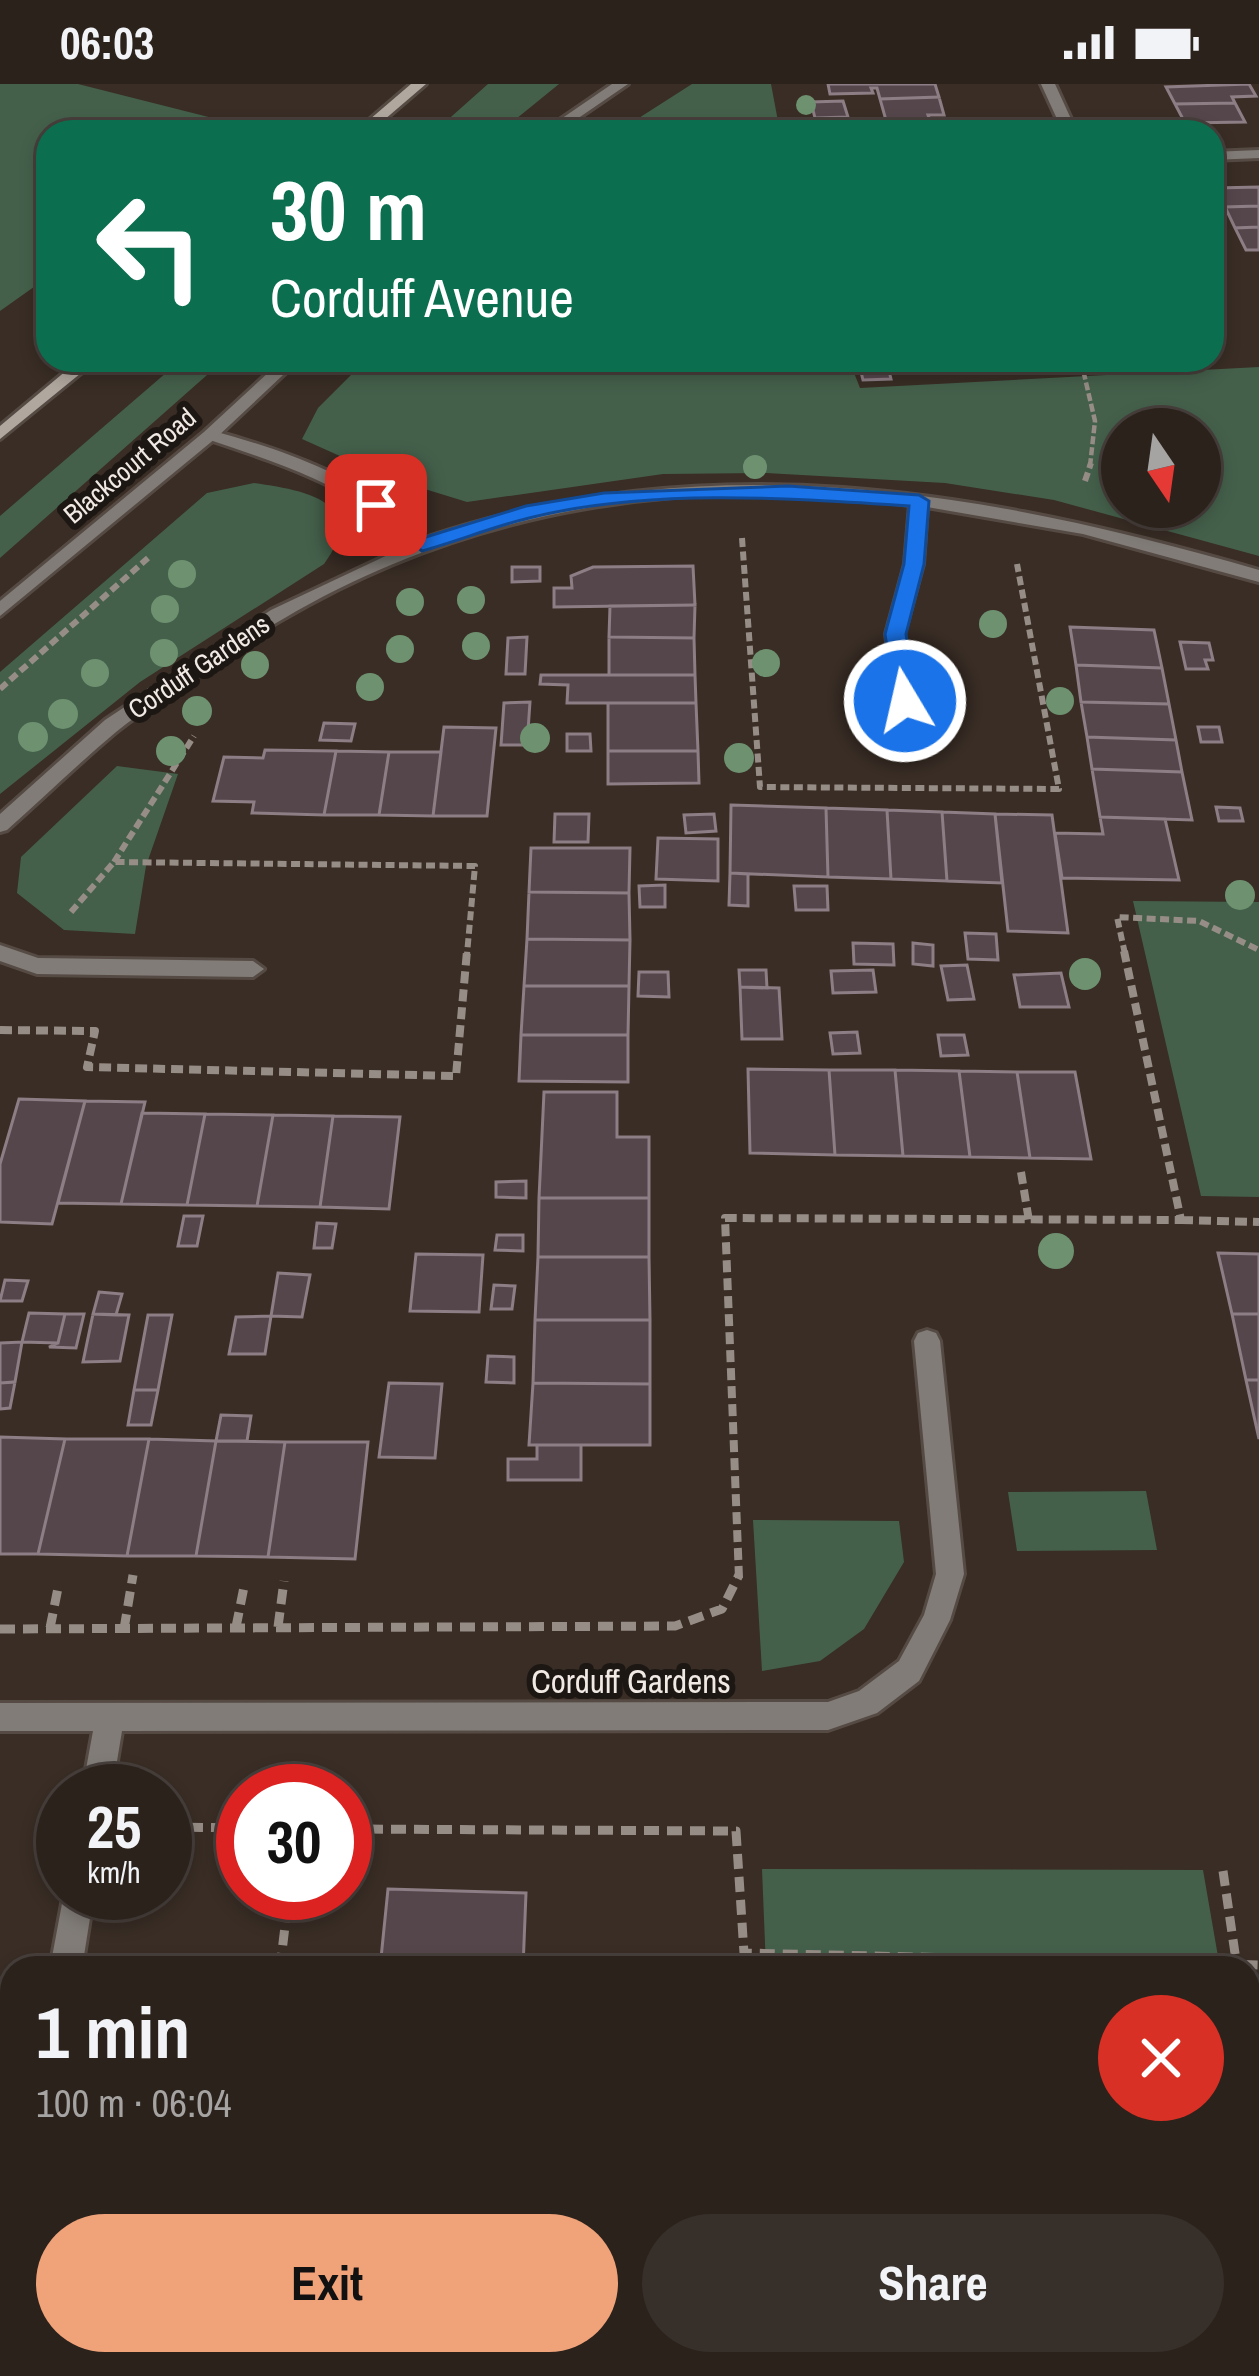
<!DOCTYPE html>
<html lang="en">
<head>
<meta charset="utf-8">
<style>
	body { margin:0; font-family:"Archivo Narrow",sans-serif; background:#372f29; color:#f1f3f6; height:100vh; display:flex; flex-direction:column; font-size:45px; white-space:nowrap }
	* { box-sizing:border-box; margin:0 }
	p { font-size:39px; color:#a6a4a3 }
	.icon { flex:none; width:66px; height:66px; fill:none; stroke:currentColor; stroke-width:2; stroke-linecap:round; stroke-linejoin:round }
	.map { position:relative; flex:1; overflow:hidden }
	.details { position:absolute; left:0px; top:1872px; width:1260px; height:420px; display:flex; flex-direction:column; background:#2b221c; border-radius:36px 36px 0 0; box-shadow:0 6px 18px #0003,0 0 0 3px #473f3b }
	.details>* { flex:none }
	.banner { position:absolute; left:36px; top:36px; width:1188px; height:252px; border-radius:36px; box-shadow:0 6px 18px #0003,0 0 0 3px #473f3b; background:#0b6e4f; color:#fff; overflow:hidden }
	.needle { width:78px; rotate:167deg }
	.tools { position:absolute; left:1101px; top:324px; display:grid; gap:24px }
	.tools a { display:grid; place-items:center; width:120px; height:120px; border-radius:50%; background:#2b221c; box-shadow:0 6px 18px #0003,0 0 0 3px #473f3b; font-size:60px }
	.speed { position:absolute; left:36px; top:1680px; display:flex; gap:24px; font-size:60px; font-weight:700; text-align:center }
	.speed>* { display:grid; place-content:center; width:156px; height:156px; border-radius:50%; background:#2b221c; box-shadow:0 6px 18px #0003,0 0 0 3px #473f3b; line-height:1 }
	.speed small { font-size:30px; font-weight:400 }
	.speed .limit { border:18px solid #d22; background:#fff; color:#111 }
	.pin { position:absolute; display:grid; place-items:center; width:102px; height:102px; color:#fff; margin:-51px; border-radius:24px; box-shadow:0 6px 18px #0006 }
	.me { position:absolute; width:132px; margin:-66px; rotate:351deg; stroke-linejoin:round; filter:drop-shadow(0 0 9px #0008) }
	.turn { display:flex; align-items:center; gap:42px; height:252px; padding:0 36px; font-size:54px }
	.turn .icon { width:156px; height:156px; stroke-width:2.5 }
	.turn b { display:block; font-size:84px; line-height:102px }
	.round { display:grid; place-items:center; flex:none; width:126px; height:126px; border-radius:63px; background:#372f29 }
	.headline { display:flex; align-items:center; justify-content:space-between; height:204px; padding:0 36px }
	h1 { font-size:72px; font-weight:700; line-height:90px }
	.action { display:flex; gap:24px; margin-top:auto; padding:24px 36px }
	.action a { flex:1; height:138px; border-radius:72px; background:#f0a279; color:#111; font-size:48px; font-weight:700; line-height:138px; text-align:center }
	.action a+a { background:#372f29; color:#f1f3f6 }
	.status { display:flex; justify-content:space-between; align-items:center; height:84px; padding:0 60px; background:#2b221c; direction:ltr }
	.status svg { height:33px; fill:currentColor }
	.map>svg:first-child { display:block }
</style>
</head>
<body>
<div class="status"><b>06:03</b><svg viewBox="0 0 49 12"><path d="M0 12V9h3v3zM5 12V6h3v6zM10 12V3h3v9zM15 12V0h3v12zM26 1h20v11H26zM47 4h2v5h-2z"/></svg></div>
<div class="map">
<svg width="1259" height="2292" viewBox="0 0 1259 2292">
	<rect width="100%" height="100%" fill="#392d25"/>
	<!-- green -->
	<path fill="#44604b" fill-rule="evenodd" d="M0,0h78l182,46 -212,2v145l-48,34z
		M488,0h71l-59,48h-66z
		M692,0h79l9,48h-163z
		M181,276h43l-224,198v-42z
		M366,276h483l11,28 399,-21v189l-205,-56 -109,-17 -179,-10 -103,1 -196,28 -78,-24 -87,-39 16,-31zM1200,345v78h-78v-78z
		M254,399c49,7 116,18 70,81l-184,118 -140,112v-122l207,-179z
		M117,682l61,8 -32,92 -11,68 -71,-4 -47,-37 4,-36z
		M1133,817l126,1v295l-58,-1z
		M1146,1407l11,59 -140,1 -9,-59z
		M753,1436l146,1 5,41 -40,67 -44,32 -58,10z
		M762,1785l441,1 17,98h-454z
		M788,2280h313l1,12h-363z"/>
	<!-- building -->
	<path fill="#55464c" stroke="#8d7d84" stroke-width="3" d="M828,0h107l4,13 -59,2 -3,-11h-6l2,5 -43,1z
		M1249,0l7,12 -24,1 3,6 -60,1 -9,-17z
		M939,13l5,18h-16l3,8 -44,1 -7,-25z
		M843,17l5,16 -33,1 -4,-16z
		M1235,19l10,19 -60,1 -10,-19z
		M931,39l2,7 18,2h-61l-3,-8z
		M1259,103v19l-34,1 -9,-19z
		M1259,122v21l-24,1 -10,-21z
		M1259,143v23h-13l-11,-22z
		M957,276h75l1,5 -74,1z
		M888,283l3,12 -28,1 -3,-12z
		M693,482l2,39 -141,2v-19h18l-1,-12 22,-9z
		M512,483h28v14l-28,1z
		M695,521l-1,33 -85,-1 1,-31z
		M1070,543l84,3 8,38 -86,-3z
		M527,553l-2,37h-19l2,-36z
		M609,553l85,1 1,37h-86z
		M1180,558l29,1 4,17h-8l3,9h-22z
		M1076,581l86,3 7,36 -88,-2z
		M541,591h154l1,28h-129l1,-18 -28,-1z
		M530,618l-3,43h-26l3,-42z
		M1081,618l88,2 7,36 -89,-3z
		M608,619h88l2,48h-90z
		M324,639l31,1 -4,17 -31,-1z
		M444,643l52,1 -9,88h-54z
		M1198,643h21l3,15h-21z
		M567,650h23l1,17h-24z
		M1087,653l89,3 6,32 -90,-3z
		M265,666l71,1 -12,64 -72,-2 2,-11 -41,-1 11,-44 39,1z
		M336,667l53,1 -10,63h-55z
		M608,667h90l1,32 -91,1z
		M389,668h52l-8,64 -54,-1z
		M1092,685l90,3 10,48 -92,-3z
		M731,721l95,3 2,69 -98,-4z
		M1216,723l24,1 3,13h-24z
		M826,724l61,2 4,69 -63,-2z
		M887,726l55,2 5,69 -56,-2z
		M942,728l53,2 7,69 -55,-2z
		M555,730h34l-1,28h-34z
		M714,730l2,17 -30,2 -2,-18z
		M995,730l57,1 16,118 -60,-2z
		M1100,733l65,2 14,61 -117,-2 -7,-45 48,1z
		M658,754l60,1v42l-62,-2z
		M531,764h99l-1,45 -100,-1z
		M730,789l18,1v32l-19,-1z
		M665,801v22h-25l-1,-21z
		M794,802h33l1,24h-32z
		M529,808l100,1 1,47 -103,-1z
		M965,849l31,1 2,26 -30,-1z
		M527,855l103,1 -1,46h-105z
		M853,859l40,1 1,21 -40,-1z
		M913,859l20,2v21l-20,-2z
		M967,881l7,34 -26,1 -7,-34z
		M739,886h27l1,18 -27,-1z
		M873,886l3,22 -43,1 -2,-22z
		M639,888h29l1,25 -31,-1z
		M1061,889l8,34h-49l-6,-32z
		M524,902h105l-1,49h-107z
		M740,903l39,1 3,51h-40z
		M857,948l3,21 -27,1 -3,-21z
		M521,951h107v47l-109,-1z
		M938,951h26l4,20 -27,1z
		M748,985l81,1 6,85 -85,-2z
		M829,986h66l8,86 -68,-1z
		M895,986l64,1 11,86 -67,-1z
		M959,987l58,1 13,86 -60,-1z
		M1017,988h58l16,87 -61,-1z
		M544,1008h73v45h32v61h-110z
		M19,1015l66,2 -33,123 -52,-2v-58z
		M85,1017l60,1 -24,102 -63,-1z
		M142,1029l63,1 -18,91 -66,-1z
		M205,1030l68,1 -16,91 -70,-1z
		M273,1031l60,1 -13,91 -63,-1z
		M333,1032l67,1 -11,92 -69,-2z
		M526,1097v17l-30,-1v-15z
		M539,1114h110v59h-111z
		M184,1132h19l-6,30h-19z
		M317,1139l19,1 -4,24h-18z
		M497,1151h26v16l-28,-1z
		M1218,1169l41,1v60h-27z
		M416,1170l67,1 -4,57 -69,-1z
		M538,1173h111l1,63h-115z
		M278,1189l32,2 -8,42 -31,-1z
		M5,1196l23,1 -6,20h-22z
		M494,1201l21,1 -3,23h-21z
		M99,1208l23,2 -6,21 -23,-1z
		M29,1229l36,1 -7,29 -36,-1z
		M65,1230h19l-8,34 -27,-1 9,-4z
		M93,1230l36,1 -9,46 -37,1z
		M1232,1230h27v66h-13z
		M148,1231h24l-14,75h-24z
		M271,1232l-6,38h-36l7,-37z
		M535,1236h115v64l-117,-1z
		M22,1258l-7,40 -15,1v-40z
		M488,1272l26,1v26l-28,-1z
		M1246,1296h13v59z
		M15,1298l-5,26 -10,1v-26z
		M389,1299l53,1 -7,74 -56,-1z
		M533,1299l117,1v61h-121z
		M134,1306h24l-7,35h-23z
		M221,1331l30,1 -4,25h-31z
		M0,1353l65,2 -27,115h-38z
		M65,1355h84l-22,117 -89,-2z
		M149,1355l67,2 -20,115h-69z
		M216,1357l69,1 -17,115 -72,-1z
		M285,1358h83l-13,117 -87,-2z
		M537,1361h44v35h-73v-21h29z
		M388,1805l138,4 -3,75h-143z
		M344,2280h160v12h-162z
		M640,2280h65l1,12h-65z"/>
	<g fill="none" stroke-linecap="round" stroke-linejoin="round">
		<defs>
			<path id="service" d="M1248,2080l11,5v37l-11,-5z"/>
			<path id="minor" d="M1041,0h14l22,48h-14z
				M1259,66v8l-47,2v-8z
				M210,346c77,21 158,49 215,108 282,-95 555,-49 834,32v12l-176,-48 -156,-27 -4,57 -19,70 10,67 -9,6 -9,-6 -10,-67 19,-70 5,-59c-219,-31 -435,1 -627,114 -27,15 -51,34 -76,51 -30,20 -63,39 -91,62 -37,31 -73,66 -109,98l-7,2v-18l105,-94 166,-110 140,-66c-56,-58 -133,-81 -207,-106l-2,-3z
				M0,861l38,13 215,3 11,8 -11,8 -216,-3 -37,-13z
				M927,1246l9,3 4,8 24,233 -14,46 -31,61 -42,32 -49,17 -706,1 -10,60h-30l11,-60h-93v-28l828,-1 31,-11 40,-30 25,-46 12,-41 -22,-233 4,-8z
				M64,1809h30l-12,75h-32z
				M12,2177v99l-12,5v-99z"/>
			<path id="tertiary" d="M612,0h16l-70,48h-16z
				M282,276h17l-83,78 -216,178v-15l204,-169z"/>
			<path id="secondary" d="M411,0h15l-56,48h-15z
				M79,276h18l-97,79v-13z"/>
		</defs>
		<!-- service casing -->
		<use href="#service" stroke="#564b44" stroke-width="6"/>
		<!-- minor casing -->
		<use href="#minor" stroke="#564b44" stroke-width="6"/>
		<!-- tertiary casing -->
		<use href="#tertiary" stroke="#564b44" stroke-width="6"/>
		<!-- secondary casing -->
		<use href="#secondary" stroke="#564b44" stroke-width="6"/>
		<!-- path-far3 -->
		<path stroke="#978d87" stroke-width="4.5" stroke-dasharray="8 3" stroke-linecap="butt" d="M1081,277l14,60 -5,45"/>
		<!-- path-far2 -->
		<path stroke="#978d87" stroke-width="6" stroke-dasharray="9 4.5" stroke-linecap="butt" d="M1085,397l6,-18
			M742,454l18,249 299,2 -42,-225
			M0,605l148,-131
			M114,778l80,-126
			M71,828l43,-50 361,4 -8,88
			M1125,870l-8,-37 82,4 60,29"/>
		<!-- path-far1 -->
		<path stroke="#978d87" stroke-width="8" stroke-dasharray="12 6" stroke-linecap="butt" d="M0,946l95,1 -8,36 369,9 11,-125
			M1021,1088l8,49
			M1181,1136l78,2
			M739,1494l-14,-360 456,2 -57,-269"/>
		<!-- path -->
		<path stroke="#978d87" stroke-width="9" stroke-dasharray="15 8" stroke-linecap="butt" d="M236,1543l9,-45
			M278,1543l6,-46
			M50,1544l9,-45
			M0,1545l675,-3 47,-17 17,-34
			M124,1545l9,-54
			M165,1743l78,1
			M345,1745l391,2 8,122 515,12
			M1223,1787l14,96
			M280,1884l9,-75
			M1248,1952l8,88
			M233,2292l2,-12"/>
		<!-- service -->
		<use href="#service" fill="#817c77" fill-rule="evenodd"/>
		<!-- minor -->
		<use href="#minor" fill="#817c77" fill-rule="evenodd"/>
		<!-- tertiary -->
		<use href="#tertiary" fill="#817c77" fill-rule="evenodd"/>
		<!-- secondary -->
		<use href="#secondary" fill="#b0a89f" fill-rule="evenodd"/>
	</g>
	<!-- trees -->
	<g fill="#6e9270">
		<circle cx="806" cy="21" r="10"/>
		<circle cx="755" cy="383" r="12"/>
		<circle cx="182" cy="490" r="14"/>
		<circle cx="471" cy="516" r="14"/>
		<circle cx="410" cy="518" r="14"/>
		<circle cx="165" cy="525" r="14"/>
		<circle cx="993" cy="540" r="14"/>
		<circle cx="476" cy="562" r="14"/>
		<circle cx="400" cy="565" r="14"/>
		<circle cx="164" cy="569" r="14"/>
		<circle cx="766" cy="579" r="14"/>
		<circle cx="255" cy="581" r="14"/>
		<circle cx="95" cy="589" r="14"/>
		<circle cx="370" cy="603" r="14"/>
		<circle cx="1060" cy="617" r="14"/>
		<circle cx="197" cy="627" r="15"/>
		<circle cx="63" cy="630" r="15"/>
		<circle cx="33" cy="653" r="15"/>
		<circle cx="535" cy="654" r="15"/>
		<circle cx="171" cy="667" r="15"/>
		<circle cx="739" cy="674" r="15"/>
		<circle cx="1240" cy="811" r="15"/>
		<circle cx="1085" cy="890" r="16"/>
		<circle cx="1056" cy="1167" r="18"/>
	</g>
	<!-- route -->
	<path fill="#1a73e8" stroke="#114b97" stroke-width="3" d="M788,402l131,9 10,6 -5,63 -18,70 10,67 -3,6 -8,2 -10,-8 -10,-67 19,-70 5,-58c-121,-8 -261,-18 -380,12 -37,9 -71,23 -107,33l-55,-46 16,-4 27,17 16,19 100,-31 78,-13z"/>
	<g text-anchor="middle" stroke-width="12" stroke-linejoin="round" paint-order="stroke">
		<!-- far-street labels -->
		<g font-size="27" fill="#f1e9e4" stroke="#1c1713">
			<text transform="translate(130 382) rotate(-40)" y="9">Blackcourt Road</text>
			<text transform="translate(199 583) rotate(-34)" y="9">Corduff Gardens</text>
		</g>
		<!-- street labels -->
		<g font-size="33" fill="#f1e9e4" stroke="#1c1713">
			<text x="631" y="1609">Corduff Gardens</text>
		</g>
	</g>
</svg>
<div class="tools">
<a><svg class="needle" viewBox="-14 -14 28 28"><path d="M0-13l5 13h-10z" fill="#e53935"/><path d="M0 13l5-13h-10z" fill="#a6a4a3"/></svg></a>
</div>
<div class="speed"><div>25<small>km/h</small></div><div class="limit">30</div></div>
<div class="pin" style="left:376px;top:421px;background:#d93025"><svg class="icon" aria-label="arrive" viewBox="0 0 24 24"><path d="M6 21V4h12l-3 4 3 4H6"/></svg></div>
<svg class="me" style="left:905px;top:617px" viewBox="-20 -20 40 40"><circle r="17" fill="#1a73e8" stroke="#fff" stroke-width="3"/><path d="M0-11L8 9 0 5-8 9z" fill="#fff"/></svg>
<div class="banner">
<div class="turn"><svg class="icon" aria-label="left" viewBox="0 0 24 24"><path d="M17 20v-9H6M10 6l-5 5 5 5"/></svg><div><b>30 m</b>Corduff Avenue</div></div>
</div>
<section class="details">
<div class="headline"><div><h1>1 min</h1><p>100 m · 06:04</p></div><a class="round" style="background:#d93025;color:#fff"><svg class="icon" aria-label="close" viewBox="0 0 24 24"><path d="M6 6l12 12M18 6L6 18"/></svg></a></div>
<div class="action"><a>Exit</a><a>Share</a></div>
</section>
</div>
</body>
</html>
